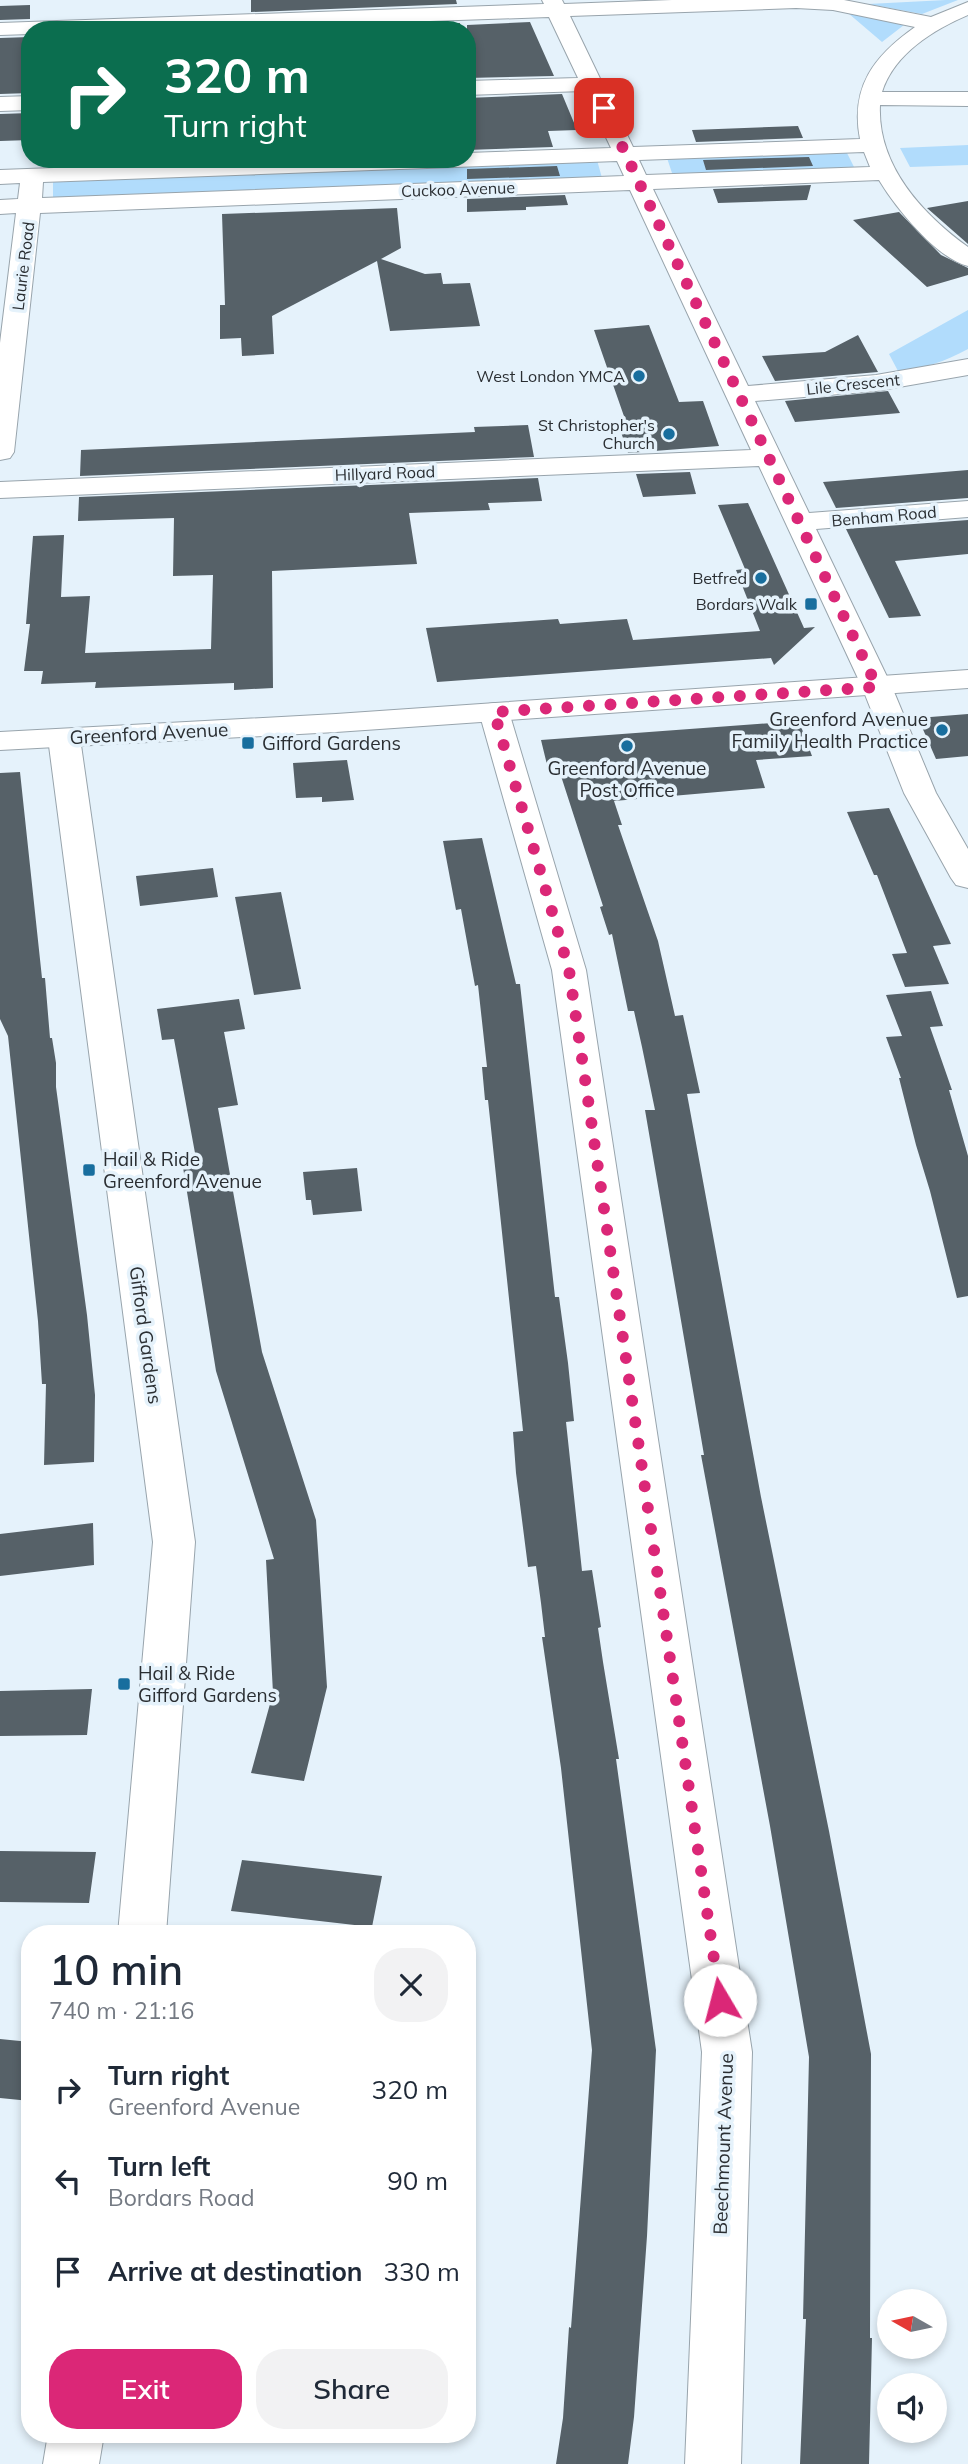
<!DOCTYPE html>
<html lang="en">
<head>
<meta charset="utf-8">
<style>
	body { margin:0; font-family:Mulish,sans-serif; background:#f2f2f3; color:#1f2937; height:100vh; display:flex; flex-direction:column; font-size:26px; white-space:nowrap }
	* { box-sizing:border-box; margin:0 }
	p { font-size:23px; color:#747a83 }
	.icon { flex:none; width:38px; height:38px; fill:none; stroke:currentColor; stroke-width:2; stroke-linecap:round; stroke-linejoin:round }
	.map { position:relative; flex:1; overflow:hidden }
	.side { position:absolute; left:21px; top:1925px; width:455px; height:518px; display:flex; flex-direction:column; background:#fff; border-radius:28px; box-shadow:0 4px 10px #0003 }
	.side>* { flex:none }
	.top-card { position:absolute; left:21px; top:21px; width:455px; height:147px; border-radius:28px; box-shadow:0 4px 10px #0003; background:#0b6e4f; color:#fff; overflow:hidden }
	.needle { width:46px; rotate:279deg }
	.tools { position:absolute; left:877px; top:2289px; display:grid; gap:14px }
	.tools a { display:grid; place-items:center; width:70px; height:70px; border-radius:50%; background:#fff; box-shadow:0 4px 10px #0003; font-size:35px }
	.pin { position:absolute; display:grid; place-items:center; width:60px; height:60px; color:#fff; margin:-30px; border-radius:14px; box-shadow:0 4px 10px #0006 }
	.me { position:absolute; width:77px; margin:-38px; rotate:352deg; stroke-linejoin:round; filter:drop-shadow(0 0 5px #0008) }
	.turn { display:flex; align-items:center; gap:24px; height:147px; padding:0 28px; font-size:32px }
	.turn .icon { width:91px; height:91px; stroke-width:2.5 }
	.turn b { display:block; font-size:49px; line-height:60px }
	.round { display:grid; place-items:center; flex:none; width:74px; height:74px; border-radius:28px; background:#f2f2f3 }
	.summary { display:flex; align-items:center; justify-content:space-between; height:119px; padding:0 28px }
	h1 { font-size:42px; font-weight:600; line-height:52px }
	.action { display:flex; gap:14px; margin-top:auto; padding:14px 28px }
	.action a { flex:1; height:80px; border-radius:28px; background:#db2777; color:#fff; font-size:28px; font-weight:600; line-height:80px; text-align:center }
	.action a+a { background:#f2f2f3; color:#1f2937 }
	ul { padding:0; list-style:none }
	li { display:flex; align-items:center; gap:21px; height:91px; padding:0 28px }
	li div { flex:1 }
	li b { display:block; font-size:26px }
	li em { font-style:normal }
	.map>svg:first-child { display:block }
</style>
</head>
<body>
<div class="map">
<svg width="968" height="2464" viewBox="0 0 968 2464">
	<rect width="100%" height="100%" fill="#e5f2fb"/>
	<!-- green -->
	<path fill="#b1dcfc" d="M946,0h12l-36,14 -54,-10z
		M848,13l56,12 -22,17z
		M968,145v20l-58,2 -10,-19z
		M846,151l9,18 -182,7 -6,-18z
		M597,160l5,18 -549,21v-20z
		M968,310v39c-24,13 -43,19 -70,22l-9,-17z"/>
	<!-- building -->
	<path fill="#566168" d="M251,0h205l1,4 -206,8z
		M30,5v14l-30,1v-14z
		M530,22l24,54 -87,2v-53z
		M460,23l1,7h-210z
		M30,37v56l-30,1v-56z
		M562,94l15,36 -29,1 5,16 -86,3v-52z
		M30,113v27l-30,1v-27z
		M798,126l5,12 -107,4 -4,-12z
		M809,157l4,9 -107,4 -3,-10z
		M557,166l3,10 -93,3v-10z
		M811,185l-4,15 -89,3 -5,-14z
		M565,195l3,10 -42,2v3l-59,2v-13z
		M968,201v43l-41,-36z
		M397,208l4,40 -20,11 44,15 16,-1 2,11 27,-1 10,43 -90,5 -13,-70 -105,55 2,38 -32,2 -1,-18 -21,1v-34h5l-3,-91z
		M899,212l42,43 27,13v7l-41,12 -74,-67z
		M649,325l30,77 24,-1 16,45 -91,7 -10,-30 8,-1 -32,-92z
		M858,335l20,37 -103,9 -13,-25 63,-4z
		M888,391l12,22 -105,9 -10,-21z
		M528,425l6,32 -454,19 1,-26 394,-18 -1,-5z
		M968,470v28l-132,10 -13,-26z
		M690,472l6,22 -53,3 -7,-23z
		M538,478l4,23 -54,2 2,7 -81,3 8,51 -145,7 1,117 -39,2v-7l-139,5 1,-6 -55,2 2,-13h-19l6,-47h-4l7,-88 31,-1 -3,62 29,-1 -5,57 126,-4 2,-74 -40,1 1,-58 -96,3 1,-24z
		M748,503l56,125 11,-1 -41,38 -3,-7 -334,24 -11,-54 132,-9 2,5 67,-5 6,21 127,-9 -24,-61 9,-1 -27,-64z
		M968,520v34l-73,7 26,55 -32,2 -43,-89z
		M968,714v42l-32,3 -18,-41z
		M799,721l13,35 -56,4 9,28 -151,13 8,24h-4l40,116 17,75 8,-1 17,78 -13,1 74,403 68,334 42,223 -1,284h2l-3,126h-69l6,-145h-3l6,-262 -39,-231 -69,-371h3l-59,-345h10l-13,-63 -8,-36h-6l-16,-77 -3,1 -9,-28 3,-1 -42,-130 -11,1 -9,-37z
		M347,760l7,40 -32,2v-5l-26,1 -3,-35z
		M20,772l22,206h3l5,60h2l4,25v24l31,228 8,80 -1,67 -50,3 2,-81h-4l-4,-63 -30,-285 -8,-17v-246z
		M889,808l62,136 -18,2 16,38 -44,3 -13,-33 15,-1 -30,-78h-3l-27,-63z
		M482,838l34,146h4l35,313h4l9,66 6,58 -8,1 16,149 10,-1 9,57 -3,1 5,34 16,97h-3l40,291 -9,186 -13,181 -6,47h-72l7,-46 6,-91 2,1 21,-278 -31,-282 -19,-131h3l-4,-34 -5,-37 -8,1 -12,-94 -3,-41 10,-1 -35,-331h-3l-3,-33h5l-9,-82 -3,1 -14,-77 -5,1 -13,-69z
		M213,868l5,29 -78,9 -4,-30z
		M281,892l20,97 -47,6 -19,-98z
		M931,991l12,35 -13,1 22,63h-3l19,66v140l-11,2 -27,-107 -14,-46 -17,-67h2l-15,-41 16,-1 -16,-41z
		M239,999l6,30 -21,3 14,73 -20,3 44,244 54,168 11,167 -23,94 -53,-8 22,-80 -7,-133 8,-1 -58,-188 -35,-216 14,-2 -21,-114 -12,1 -5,-31z
		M357,1168l5,43 -49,4 -2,-15h-5l-3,-28z
		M93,1523l1,42 -94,11v-42z
		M92,1689l-5,46 -87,1v-45z
		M0,1851l96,1 -7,51 -89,-1z
		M242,1860l140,16 -10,51 -141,-16z
		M0,2039l30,3v59l-30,-3z"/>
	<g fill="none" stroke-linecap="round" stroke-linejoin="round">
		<defs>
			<path id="minor" d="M542,0h20l2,4 108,-4h172l87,17 37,-15v13c-35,15 -74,39 -86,77h86v14l-88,-1c-3,60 42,109 88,142v19c-32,-8 -72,-58 -89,-86l-226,9 95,197 128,-11 92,-16v16l-92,16 -121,10 54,112 159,-12v16l-152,12 76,158 44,106 32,56v39l-12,-3 -5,-7 -47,-85 -42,-106 -103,-221 -759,32v-16l751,-32 -121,-260 -590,23 -26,239 -4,6 -10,2v-117l16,-130 -16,1v-14l18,-1 2,-16 -20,1v-14l296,-11h171v-6l144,-5 -27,-57 -117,4v-14l111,-3 -29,-61 -386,13h-133v4l-30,1v-12l544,-19zM796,8l37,2 82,17c-41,29 -65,60 -55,112l-227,8 -63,-131zM864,152l6,15 -224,8 -7,-15zM617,161l7,15 -582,22 1,-16z
				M30,96v14l-30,1v-14z
				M494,703l11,2 4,7 77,258 166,1082 -11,412h-56l17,-412 -150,-1082 -73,-258 4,-7z
				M64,729l11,2 5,7 115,804 -29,392h-48l35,-392 -105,-804 5,-7z
				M48,2434h56l-5,30h-56z"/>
			<path id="tertiary" d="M968,670v18l-632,44 -336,18v-18l336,-18z"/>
		</defs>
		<!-- minor casing -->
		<use href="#minor" stroke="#98a4ac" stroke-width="2"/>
		<!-- tertiary casing -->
		<use href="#tertiary" stroke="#98a4ac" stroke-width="2"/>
		<!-- minor -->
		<use href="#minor" fill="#fff" fill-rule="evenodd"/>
		<!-- tertiary -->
		<use href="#tertiary" fill="#fff" fill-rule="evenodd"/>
	</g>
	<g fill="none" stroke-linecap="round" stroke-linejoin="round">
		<!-- route -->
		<path stroke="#db2777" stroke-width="12" stroke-dasharray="0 21.6" d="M604,108l273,579 -383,25 75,258 151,1030"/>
	</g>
	<!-- markers -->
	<g fill="#186e9e" stroke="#e5f2fb" stroke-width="2.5">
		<circle cx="639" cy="376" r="7"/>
		<circle cx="669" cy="434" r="7"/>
		<circle cx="761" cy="578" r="7"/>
		<rect x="804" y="597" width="14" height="14" rx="3.5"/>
		<circle cx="942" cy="730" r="7"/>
		<rect x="241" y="736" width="14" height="14" rx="3.5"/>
		<circle cx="627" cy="746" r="7"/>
		<rect x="82" y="1163" width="14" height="14" rx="3.5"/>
		<rect x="117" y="1677" width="14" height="14" rx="3.5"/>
	</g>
	<g text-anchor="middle" stroke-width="7" stroke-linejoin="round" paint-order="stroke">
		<!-- far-street labels -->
		<g font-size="16" fill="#2a2e32" stroke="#e5f2fb">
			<text transform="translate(458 189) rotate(-2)" y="6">Cuckoo Avenue</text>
			<text transform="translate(23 266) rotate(-83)" y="6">Laurie Road</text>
			<text transform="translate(853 384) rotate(-6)" y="6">Lile Crescent</text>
			<text transform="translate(385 473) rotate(-2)" y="6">Hillyard Road</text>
			<text transform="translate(884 516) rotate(-5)" y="6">Benham Road</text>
		</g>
		<!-- far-poi labels -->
		<g font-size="16" fill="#2a2e32" stroke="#e5f2fb" text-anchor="end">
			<text x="625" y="382">West London YMCA</text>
			<text x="655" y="431">St Christopher's<tspan x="655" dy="18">Church</tspan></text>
			<text x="747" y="584">Betfred</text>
			<text x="797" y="610">Bordars Walk</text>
		</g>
		<!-- poi labels -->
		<g font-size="19" fill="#2a2e32" stroke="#e5f2fb" text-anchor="start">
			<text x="928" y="726" text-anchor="end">Greenford Avenue<tspan x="928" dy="22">Family Health Practice</tspan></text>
			<text x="262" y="750">Gifford Gardens</text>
			<text x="627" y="775" text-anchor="middle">Greenford Avenue<tspan x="627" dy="22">Post Office</tspan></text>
			<text x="103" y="1166">Hail &amp; Ride<tspan x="103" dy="22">Greenford Avenue</tspan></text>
			<text x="138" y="1680">Hail &amp; Ride<tspan x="138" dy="22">Gifford Gardens</tspan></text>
		</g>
		<!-- street labels -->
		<g font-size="19" fill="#2a2e32" stroke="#e5f2fb">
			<text transform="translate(149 733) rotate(-3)" y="7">Greenford Avenue</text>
			<text transform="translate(146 1335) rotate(82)" y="7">Gifford Gardens</text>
			<text transform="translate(723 2144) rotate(-88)" y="7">Beechmount Avenue</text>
		</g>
	</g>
</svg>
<div class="tools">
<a><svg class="needle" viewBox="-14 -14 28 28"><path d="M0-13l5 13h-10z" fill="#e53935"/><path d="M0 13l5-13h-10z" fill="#747a83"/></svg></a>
<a><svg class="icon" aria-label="sound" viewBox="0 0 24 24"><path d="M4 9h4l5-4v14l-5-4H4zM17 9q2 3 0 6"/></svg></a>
</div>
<div class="pin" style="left:604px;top:108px;background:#d93025"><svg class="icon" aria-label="arrive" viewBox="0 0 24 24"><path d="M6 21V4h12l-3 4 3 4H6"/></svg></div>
<svg class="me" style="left:720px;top:2000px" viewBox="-20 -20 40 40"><circle r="19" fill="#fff"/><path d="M0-13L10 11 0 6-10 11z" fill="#db2777"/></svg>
<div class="top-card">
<div class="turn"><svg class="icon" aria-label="right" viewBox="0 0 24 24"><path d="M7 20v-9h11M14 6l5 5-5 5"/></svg><div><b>320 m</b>Turn right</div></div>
</div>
<section class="side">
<div class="summary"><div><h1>10 min</h1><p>740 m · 21:16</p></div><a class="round"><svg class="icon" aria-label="close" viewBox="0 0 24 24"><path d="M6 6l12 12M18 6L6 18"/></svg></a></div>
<ul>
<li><svg class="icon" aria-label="right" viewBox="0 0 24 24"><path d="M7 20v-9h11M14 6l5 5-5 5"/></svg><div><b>Turn right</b><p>Greenford Avenue</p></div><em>320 m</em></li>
<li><svg class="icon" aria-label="left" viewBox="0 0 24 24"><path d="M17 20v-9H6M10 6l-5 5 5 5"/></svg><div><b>Turn left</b><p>Bordars Road</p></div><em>90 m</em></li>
<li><svg class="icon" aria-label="arrive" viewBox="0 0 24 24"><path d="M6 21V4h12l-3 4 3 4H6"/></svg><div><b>Arrive at destination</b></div><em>330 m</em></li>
</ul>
<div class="action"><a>Exit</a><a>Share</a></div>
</section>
</div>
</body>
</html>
